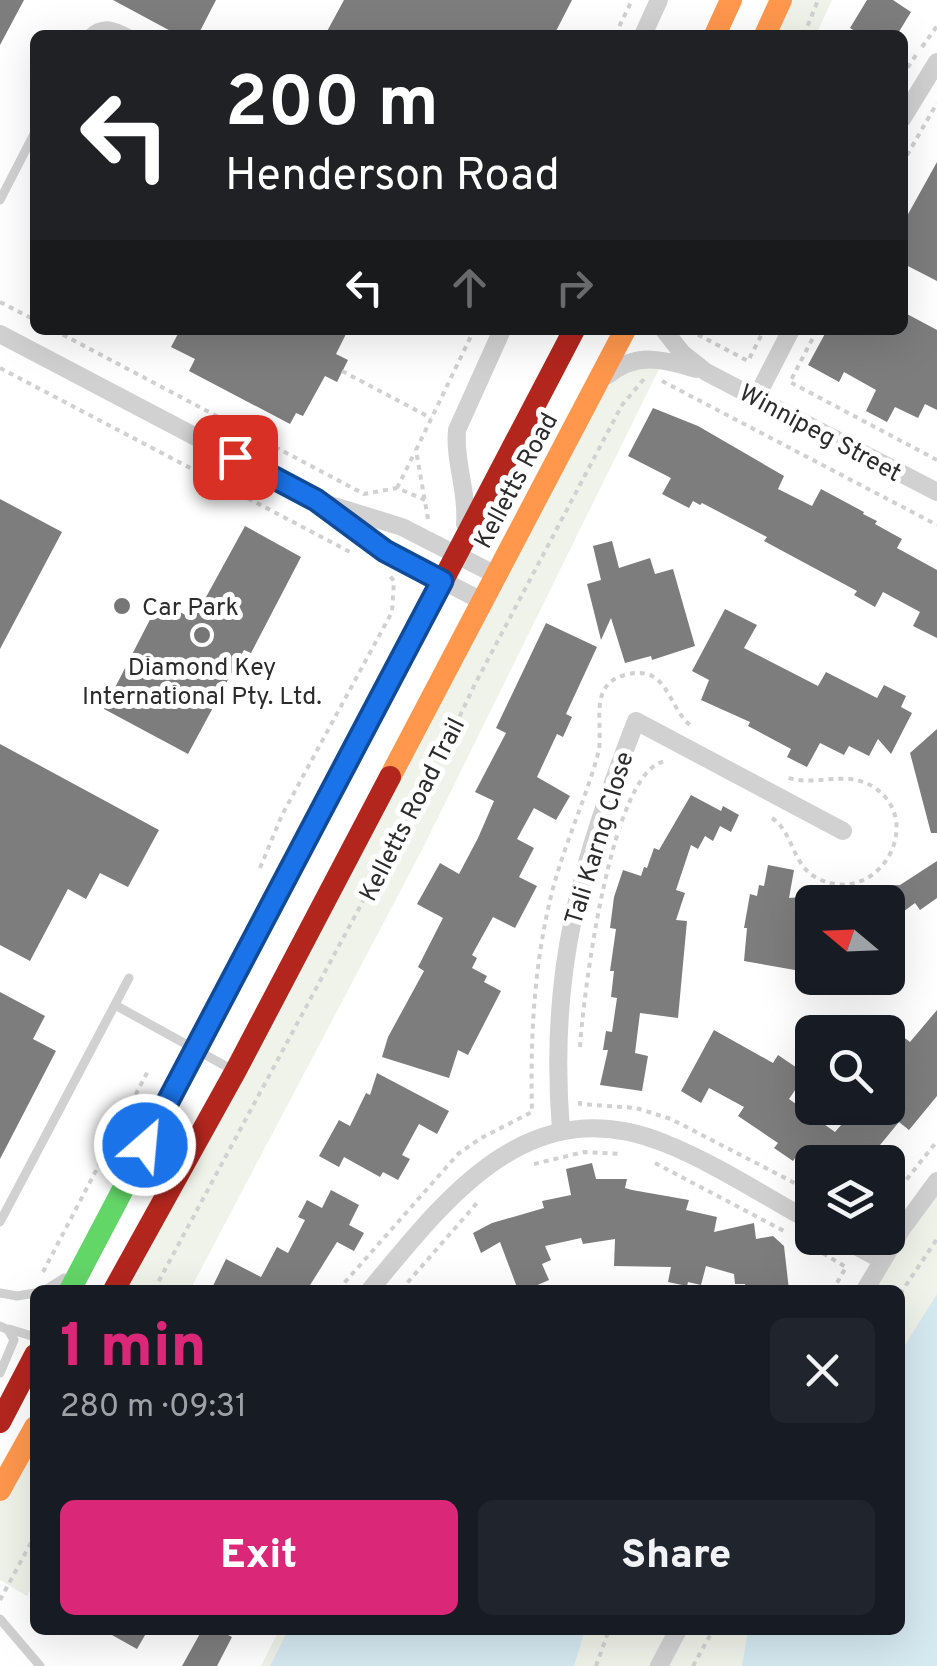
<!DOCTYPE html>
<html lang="en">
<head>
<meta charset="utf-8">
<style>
	body { margin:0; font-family:Overpass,sans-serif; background:#20242c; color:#f1f3f6; height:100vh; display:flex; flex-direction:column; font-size:38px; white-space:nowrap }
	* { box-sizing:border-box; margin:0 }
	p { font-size:32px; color:#9ea1a6 }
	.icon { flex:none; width:55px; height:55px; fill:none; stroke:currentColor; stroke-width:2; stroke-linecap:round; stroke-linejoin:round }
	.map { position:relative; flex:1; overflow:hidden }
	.side { position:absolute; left:30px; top:1285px; width:875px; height:350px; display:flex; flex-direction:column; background:#171b24; border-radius:15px; box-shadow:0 10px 40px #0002 }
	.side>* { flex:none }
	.guide { position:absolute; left:30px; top:30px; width:878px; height:305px; border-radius:15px; box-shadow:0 10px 40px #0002; background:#202124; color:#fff; overflow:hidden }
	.needle { width:65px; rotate:289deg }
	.fabs { position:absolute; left:795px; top:885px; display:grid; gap:20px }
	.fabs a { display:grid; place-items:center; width:110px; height:110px; border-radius:15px; background:#171b24; box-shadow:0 10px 40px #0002; font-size:50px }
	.pin { position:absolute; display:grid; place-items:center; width:85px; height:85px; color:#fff; margin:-42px; border-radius:20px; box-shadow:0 5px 15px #0006 }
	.me { position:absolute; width:110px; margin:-55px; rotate:27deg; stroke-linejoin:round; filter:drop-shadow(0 0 8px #0008) }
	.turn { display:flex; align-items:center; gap:35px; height:210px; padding:0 30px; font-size:45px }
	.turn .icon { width:130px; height:130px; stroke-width:2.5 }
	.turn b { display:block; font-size:70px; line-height:85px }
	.lanes { display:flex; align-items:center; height:95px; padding:0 30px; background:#0003; justify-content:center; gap:50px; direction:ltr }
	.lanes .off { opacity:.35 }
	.round { display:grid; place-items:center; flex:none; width:105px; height:105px; border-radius:15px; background:#20242c }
	.summary { display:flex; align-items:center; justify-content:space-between; height:170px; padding:0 30px }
	h1 { font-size:60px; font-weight:800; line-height:75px; color:#db2777 }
	.cta { display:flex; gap:20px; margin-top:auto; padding:20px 30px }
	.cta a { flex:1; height:115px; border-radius:15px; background:#db2777; color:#fff; font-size:40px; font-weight:800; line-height:115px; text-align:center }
	.cta a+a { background:#20242c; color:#f1f3f6 }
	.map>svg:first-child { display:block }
</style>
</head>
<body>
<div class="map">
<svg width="937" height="1666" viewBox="0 0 937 1666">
	<rect width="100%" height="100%" fill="#fff"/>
	<!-- green -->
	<path fill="#f0f3ea" d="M781,0h51l-16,35h-51z
		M664,359l-242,491 -232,440h-76l484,-907z
		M937,1181v485h-676l18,-36h621v-340h-35z
		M35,1430v151l-8,15 -27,-16v-89z"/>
	<!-- water -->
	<path fill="#d5e9f1" d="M937,1294v372h-195l6,-36h152v-277z
		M288,1630h297l-11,36h-304z"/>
	<!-- building -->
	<path fill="#7d7d7d" d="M0,0h24l-24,45z
		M113,0h103l-18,35h-20z
		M344,0h228l-18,35h-229z
		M867,0h26l18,12 -14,23h-36l-11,-7z
		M937,162v119l-35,-18v-38z
		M907,314l30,16v80l-12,-6 -7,14 -23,-11 -8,15 -21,-11 10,-21 -32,-18 -5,10 -31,-17 19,-35h75z
		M180,330h168l-12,24 12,6 -11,22 -12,-6 -22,40 -7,-3 -6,11 -101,-53 6,-12 -24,-12z
		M653,408l45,18 86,50 -6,13 34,17 9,-17 43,23 -1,2 14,7 -2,3 27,15 -5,9 40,22v68l-24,-12 7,-14 -37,-20 -8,15 -21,-12 3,-4 -93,-50 3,-4 -65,-34 -2,2 -7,-4 -4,7 -27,-14 9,-16 -43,-22z
		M0,499l62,33 -62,117z
		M245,526l56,31 -50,96 -7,-3 -56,104 -84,-45 55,-107 35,17z
		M612,541l7,27 31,-10 5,16 18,-5 22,77 -43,14 -1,-4 -26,7 -14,-45 -10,22 -14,-56 14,-4 -8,-34z
		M725,609l32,16 -13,23 74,38 8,-14 51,26 7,-13 22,11 -5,11 11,6 -21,41 -13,-15 -9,17 -20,-10 -5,9 -24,-12 -13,24 -20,-10 4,-8 -43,-23 2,-4 -49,-22 8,-20 -17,-9z
		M546,623l51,24 -31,67 6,3 -9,20 -6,-3 -20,43 33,19 -14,24 -22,-12 -17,31 17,9 -15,29 18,9 -22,42 -22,-11 -21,38 5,3 -5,10 15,8 -3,6 17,9 -33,64 -10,-5 -9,28 -67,-21 6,-20 36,-66 -6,-4 25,-49 -26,-14 23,-41 19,11 19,-36 16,-37 -19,-9 31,-59 -10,-5z
		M937,729v104h-6l-21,-80z
		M0,744l159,86 -31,57 -28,-14 -14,26 -18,-10 -38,72 -30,-16z
		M691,795l30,16 2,-5 16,9 -8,17 -11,-6 -7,15 -8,-5 -7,13 -7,-4 -15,45 9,3 -9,27 11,1 -9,97 -38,-5 -5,40 13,3 -6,35 -42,-6 8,-35h-5l3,-19 6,1 5,-34 -6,-1 3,-26h-4l6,-42 -6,-1 4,-31 9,-27 18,6 3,-9 3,1 7,-20 5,2z
		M937,861v37l-17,12 -5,-7 -27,20v-38h12z
		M768,865l26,5 -5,28 23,-2v77l-68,-12 3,-33h-3l6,-34 7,2 2,-11 5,1z
		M0,992l45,24 -12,23 23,12 -56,108z
		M937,1010v86l-28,34 -10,-8 -33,40h-49l-16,-12 -8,11 -19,-13 4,-5 -40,-27 6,-9 -35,-19 -8,15 -20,-12 33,-61 59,33 5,-8 28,19 -17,25 46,33 21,-24h32v-54l14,-18 8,6z
		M377,1073l72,38 -12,23 -18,-10 -17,31 8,4 -12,21 -15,-8 -3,5 -36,-20 -5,10 -20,-11 20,-36 11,6 16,-33 4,2z
		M592,1163l4,16h31l-2,9 7,2 57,10 -3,10 31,7 -3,15 40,-9 2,16 17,-3 11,10 5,44h-43l-1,-6h-10l-1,-10 -28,-8 -5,19 -13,-3 -1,4 -19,-4 3,-15 -57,-1 1,-27 -32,5 -2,-6 -36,8 6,14 -9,4 7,16 -23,10h-8l-18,-48 -19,11 -8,-20 19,-10 52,-15 -2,-7 29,-6 -5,-26z
		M331,1190l28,15 -10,20 15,8 -10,18 -17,-9 -30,48h-96l15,-31 35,18 16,-30 11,6 17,-33 -7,-3 9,-17 15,8z
		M103,1630h45l-11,19z
		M202,1630h16l14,7 -15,29h-35z"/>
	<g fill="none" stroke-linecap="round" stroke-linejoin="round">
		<!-- path -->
		<path stroke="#d1d1d1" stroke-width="4" stroke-dasharray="5 5" stroke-linecap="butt" d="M615,35l17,-35
			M804,35l14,-35
			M922,47l15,-21
			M902,76l14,-21
			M902,164l35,-61
			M0,302l35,18
			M54,330l310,164 33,-6 28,12
			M689,330l59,31 16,-31
			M817,330l-27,52 147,78
			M0,368l352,185
			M342,371l89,47
			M662,381l275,144
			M397,488l18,-36
			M428,519l-12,-69 58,-120
			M772,818c22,15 19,46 45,60 59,31 110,-54 58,-90 -29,-20 -58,0 -89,-11
			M260,868l22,-53 110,-203 2,-31 -4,-5
			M580,1047c3,-48 31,-283 87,-286
			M580,1101v3l56,4 35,11 141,73
			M655,1163l129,68
			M534,1164l50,-12 38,2
			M888,1203l49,-62
			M797,1238l49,29 -13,23
			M43,1272l106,-203
			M154,1290l288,-536 32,-68 148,-281 22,-26
			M338,1290l120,-136 23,-16 51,-26c-2,-74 2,-148 20,-220 12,-47 33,-91 46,-138 7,-26 -12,-69 27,-79 43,-12 42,31 65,50
			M401,1290l76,-87
			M900,1294l37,-55
			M0,1600l35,-65
			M596,1666l13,-36
			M693,1666l20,-36"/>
		<!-- lane -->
		<path stroke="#d1d1d1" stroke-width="9" d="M87,35c16,-15 28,-9 45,0
			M0,200l35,-68
			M115,1005l116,64
			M0,1222l129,-244
			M45,1290l19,-12
			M0,1293l17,3 18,-3
			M0,1326l8,4 6,10 -14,33
			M9,1329l26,8
			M0,1619l40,47"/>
		<!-- street -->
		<path stroke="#d1d1d1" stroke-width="18" d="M643,35l16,-35
			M902,119l35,-57
			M664,330l18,23 24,19 231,120
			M0,334l316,166 69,51 97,50
			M608,375c28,-23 55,-16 88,-6
			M756,398l35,-68
			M321,502l81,25 94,48
			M465,524c3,-33 -11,-62 -8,-94l45,-100
			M561,1130c-13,-158 19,-264 75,-409l207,110
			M841,1238l41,22
			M370,1290c77,-93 159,-202 294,-147 51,20 100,53 148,79
			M865,1290l36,-60 36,-49
			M659,1666l19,-36"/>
		<!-- fast -->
		<path stroke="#63d668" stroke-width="22" d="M70,1290l346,-658"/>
		<!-- slow -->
		<path stroke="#ff974d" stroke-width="22" d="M715,35l16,-35
			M765,35l16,-35
			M390,777l235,-447
			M0,1490l35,-63"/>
		<!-- jam -->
		<path stroke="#b3261e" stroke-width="22" d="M416,632l158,-302
			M114,1290l121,-218 155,-295
			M0,1422l35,-67"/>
	</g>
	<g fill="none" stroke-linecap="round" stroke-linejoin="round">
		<defs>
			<path id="route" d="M145,1145l297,-564 -57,-30 -69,-51 -81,-43"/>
		</defs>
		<!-- route casing -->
		<use href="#route" stroke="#114b97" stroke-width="25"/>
		<!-- route -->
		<use href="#route" stroke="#1a73e8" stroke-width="18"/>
	</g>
	<!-- markers -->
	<g fill="#767676" stroke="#fff" stroke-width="4">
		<circle cx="122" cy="606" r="10"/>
		<circle cx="202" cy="635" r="10"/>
	</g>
	<g text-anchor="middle" stroke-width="10" stroke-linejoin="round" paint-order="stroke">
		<!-- street labels -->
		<g font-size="25" fill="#2c2c2c" stroke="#fff">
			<text transform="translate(821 432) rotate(28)" y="9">Winnipeg Street</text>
			<text transform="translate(515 480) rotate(-62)" y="9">Kelletts Road</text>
			<text transform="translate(411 809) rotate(-63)" y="9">Kelletts Road Trail</text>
			<text transform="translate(598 838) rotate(-73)" y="9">Tali Karng Close</text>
		</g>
		<!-- poi labels -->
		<g font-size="25" fill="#2c2c2c" stroke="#fff" text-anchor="start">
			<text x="142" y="615">Car Park</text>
			<text x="202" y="675" text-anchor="middle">Diamond Key<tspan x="202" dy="29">International Pty. Ltd.</tspan></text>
		</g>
	</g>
</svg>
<div class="fabs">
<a><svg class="needle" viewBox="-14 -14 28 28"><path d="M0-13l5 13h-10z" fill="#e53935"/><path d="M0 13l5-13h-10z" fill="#9ea1a6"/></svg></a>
<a><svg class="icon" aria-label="search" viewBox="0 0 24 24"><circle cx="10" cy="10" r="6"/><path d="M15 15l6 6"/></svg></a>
<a><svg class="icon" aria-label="layers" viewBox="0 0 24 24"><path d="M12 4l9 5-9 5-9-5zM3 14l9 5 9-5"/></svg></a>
</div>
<div class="pin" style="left:235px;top:457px;background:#d93025"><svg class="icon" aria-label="arrive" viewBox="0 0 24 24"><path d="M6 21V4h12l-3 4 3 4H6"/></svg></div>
<svg class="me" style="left:145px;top:1145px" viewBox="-20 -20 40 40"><circle r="17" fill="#1a73e8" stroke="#fff" stroke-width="3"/><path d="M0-11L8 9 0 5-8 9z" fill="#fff"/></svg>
<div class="guide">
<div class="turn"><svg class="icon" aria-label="left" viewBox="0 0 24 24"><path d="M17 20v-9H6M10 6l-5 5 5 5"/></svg><div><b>200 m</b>Henderson Road</div></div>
<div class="lanes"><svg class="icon" aria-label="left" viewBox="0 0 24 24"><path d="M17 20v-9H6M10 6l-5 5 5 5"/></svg><svg class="icon off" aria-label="ahead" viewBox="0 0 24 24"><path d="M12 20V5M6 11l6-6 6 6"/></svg><svg class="icon off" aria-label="right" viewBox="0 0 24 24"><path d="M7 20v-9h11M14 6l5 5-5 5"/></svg></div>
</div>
<section class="side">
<div class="summary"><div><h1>1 min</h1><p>280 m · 09:31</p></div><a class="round"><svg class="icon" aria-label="close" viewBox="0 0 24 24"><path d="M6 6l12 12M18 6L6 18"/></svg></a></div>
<div class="cta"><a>Exit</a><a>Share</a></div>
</section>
</div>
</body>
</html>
